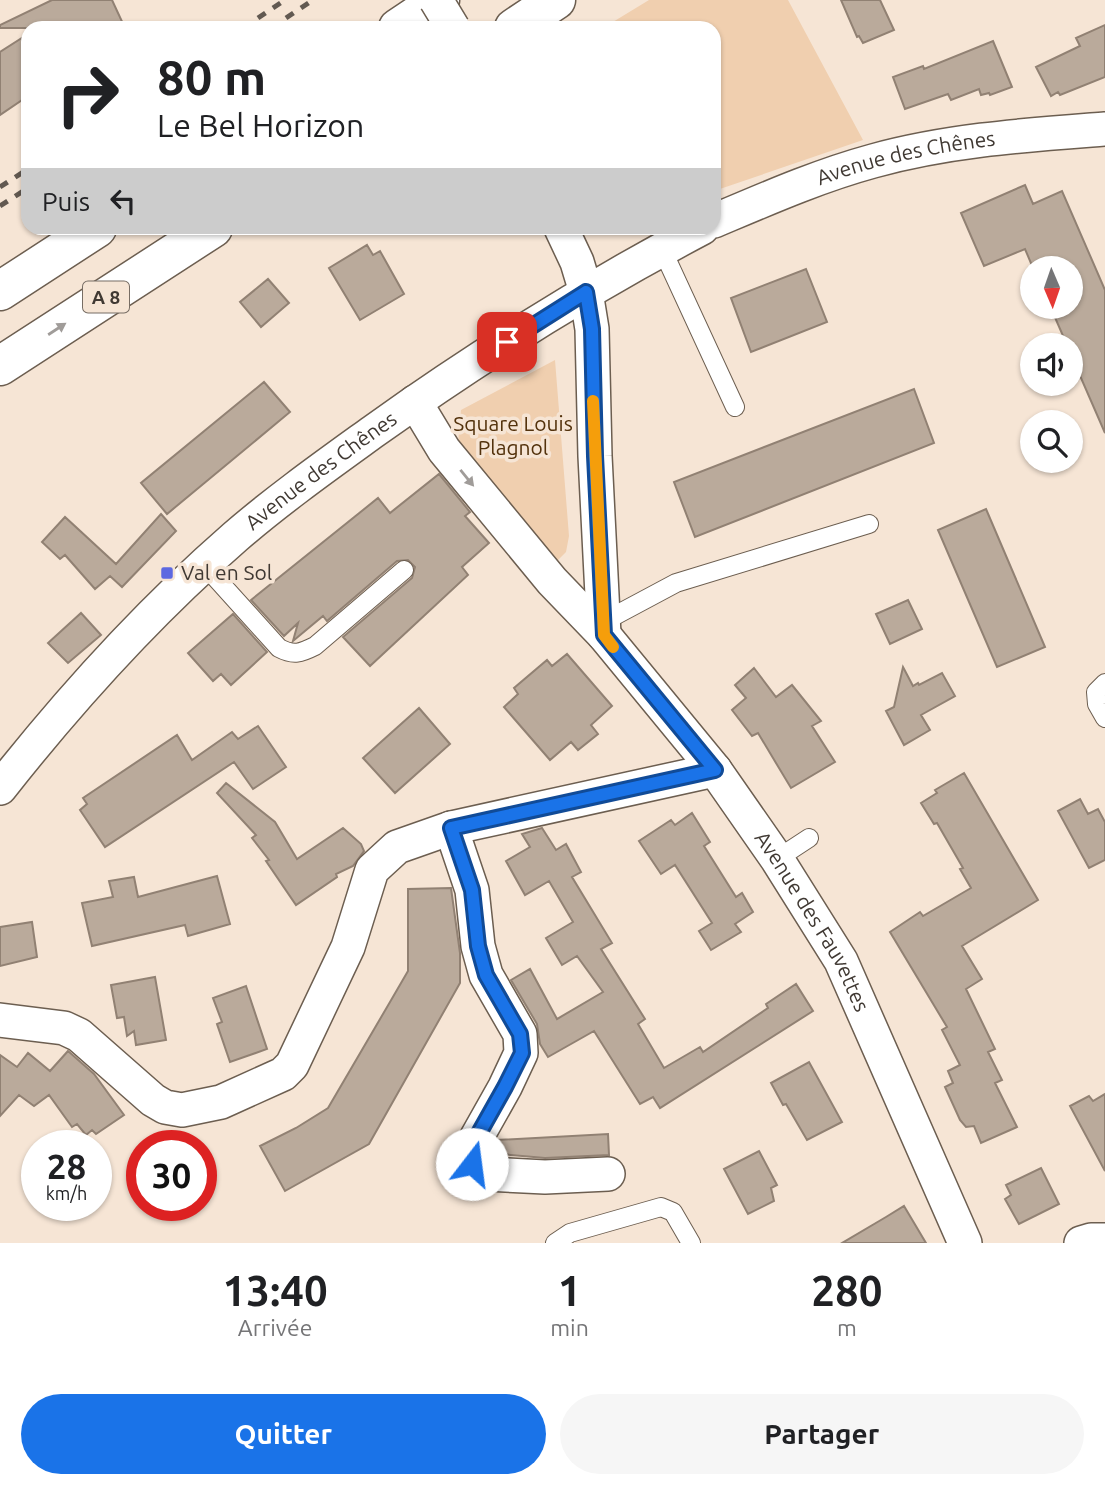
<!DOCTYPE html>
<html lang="fr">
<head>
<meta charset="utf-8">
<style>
	body { margin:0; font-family:Ubuntu,sans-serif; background:#f6f6f6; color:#202124; height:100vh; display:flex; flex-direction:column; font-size:26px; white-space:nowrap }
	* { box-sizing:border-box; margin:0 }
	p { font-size:23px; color:#757577 }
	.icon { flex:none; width:38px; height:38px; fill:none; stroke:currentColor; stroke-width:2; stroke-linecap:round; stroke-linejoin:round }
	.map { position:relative; height:1243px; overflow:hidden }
	.sheet { display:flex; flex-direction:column; background:#fff; flex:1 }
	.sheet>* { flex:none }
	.guide { position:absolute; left:21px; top:21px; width:700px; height:214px; border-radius:21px; box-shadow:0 2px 5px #0004; background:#fff; color:#202124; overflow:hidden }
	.needle { width:46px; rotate:178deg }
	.buttons { position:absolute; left:1020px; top:256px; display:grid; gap:14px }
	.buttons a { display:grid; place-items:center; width:63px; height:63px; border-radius:50%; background:#fff; box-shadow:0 2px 5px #0004; font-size:35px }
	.speed { position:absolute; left:21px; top:1130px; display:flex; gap:14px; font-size:35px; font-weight:700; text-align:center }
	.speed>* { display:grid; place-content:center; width:91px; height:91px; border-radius:50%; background:#fff; box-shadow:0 2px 5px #0004; line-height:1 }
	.speed small { font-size:18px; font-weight:400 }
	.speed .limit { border:10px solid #d22; background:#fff; color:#111 }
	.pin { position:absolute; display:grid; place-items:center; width:60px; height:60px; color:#fff; margin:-30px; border-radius:14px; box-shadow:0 4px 10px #0006 }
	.me { position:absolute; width:77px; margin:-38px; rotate:15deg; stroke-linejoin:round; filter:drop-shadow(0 0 5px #0008) }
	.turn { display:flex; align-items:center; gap:24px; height:147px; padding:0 21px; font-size:32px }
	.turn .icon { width:91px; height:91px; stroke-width:2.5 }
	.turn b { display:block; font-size:49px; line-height:60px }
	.then { display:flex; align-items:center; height:66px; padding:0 21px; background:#0003; gap:14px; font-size:26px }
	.eta { display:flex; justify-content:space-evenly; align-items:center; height:119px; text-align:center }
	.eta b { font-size:42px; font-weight:700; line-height:49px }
	.cta { display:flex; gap:14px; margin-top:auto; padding:14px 21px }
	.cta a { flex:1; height:80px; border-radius:42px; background:#1a73e8; color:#fff; font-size:28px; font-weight:700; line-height:80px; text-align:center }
	.cta a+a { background:#f6f6f6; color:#202124 }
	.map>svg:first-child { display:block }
</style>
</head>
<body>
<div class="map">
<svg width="1105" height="1243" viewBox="0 0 1105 1243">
	<rect width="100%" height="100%" fill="#f6e5d5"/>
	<!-- green -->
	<path fill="#f0cfaf" d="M649,0h139l75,140 -149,51v-163h-111z
		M555,360l14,176 -3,16 -11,11 -97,-120 3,-33z"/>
	<!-- building -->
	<path fill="#baaa9b" stroke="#918173" stroke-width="2" d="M52,0h60l13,28h-125v-3z
		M841,0h39l14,30 -31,13 -4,-7 -2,1z
		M1105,25v52l-45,18 -2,-3 -7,4 -15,-29 44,-21 -4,-8z
		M28,34v62l-28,19v-63z
		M993,41l19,46 -22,8 -1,-2 -8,2 -2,-6 -28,11 -3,-6 -43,15 -12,-32 30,-11 1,3z
		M1025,185l8,19 29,-13 43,99v143l-34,-78v-10h-4l-17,-39h21v-38h-38l-8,-19 -41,17 -23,-53z
		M367,245l6,10 7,-4 24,43 -44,26 -31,-52z
		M806,269l21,53 -76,30 -20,-54z
		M268,279l21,24 -28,24 -21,-25z
		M264,382l26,30 -123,102 -26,-31z
		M914,389l20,54 -239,94 -21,-55z
		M439,474l31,38 -5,4 24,27 -27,24 6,8 -98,91 -27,-29 69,-59 3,-11 -7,-7 -11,1 -70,60 -4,-5 -30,25 5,-18 -14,13 -33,-36 127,-102 12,15z
		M986,509l59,138 -48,20 -59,-137z
		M161,514l15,17 -54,56 -12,-11 -15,13 -30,-34 -5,4 -18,-17 23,-25 51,47z
		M908,600l14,29 -32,15 -14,-30z
		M81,613l20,22 -33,28 -20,-20z
		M233,614l34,38 -36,33 -10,-11 -8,7 -25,-28z
		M567,654l45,52 -21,19 7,9 -20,16 -7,-8 -21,18 -46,-53 14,-13 -4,-6 33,-28 5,6z
		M903,667l10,19 5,-3 1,2 23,-12 13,23 -34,19 9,15 -26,15 -18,-34 8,-4z
		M754,668l22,29 16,-12 29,36 -9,5 23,36 -44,26 -33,-55 -6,3 -20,-26 14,-12 -11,-13z
		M419,708l31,36 -55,49 -32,-35z
		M258,726l28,41 -33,22 -19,-27 -129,85 -25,-37 7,-6 -4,-6 94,-63 15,25 40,-28 6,7z
		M964,773l74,127 -76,46 20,33 -16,10 29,60 -7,3 14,28 -7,3 22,44 -36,16 -7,-17 -8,1 -6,-7 -15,-33 8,-4 -5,-12 12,-6 -18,-35 5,-3 -57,-95 30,-20 3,4 48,-28 -11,-19 3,-1 -26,-45 -3,1 -13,-21 16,-10 -2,-3z
		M226,783l49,39 22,37 46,-31 18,16 3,7 -11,15 -17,8 1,3 -41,28 -30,-44 3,-1 -17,-22 4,-3 -39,-42z
		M1080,799l8,15 10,-5 7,13v38l-16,8 -31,-57z
		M692,813l18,29 -6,4 32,51 6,-4 11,19 -18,12 6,8 -30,18 -12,-19 13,-8 -37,-58 -14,9 -22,-33 32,-21 4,5z
		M542,828l14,22 10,-6 15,28 -9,5 40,66 -11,6 44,70 -7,5 26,44 36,-21 3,5 65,-44 -2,-4 30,-20 17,27 -153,97 -7,-11 -13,7 -46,-73 -46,26 -8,-13 -3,-20 -26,-44 19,-11 27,50 46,-27 -26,-36 -15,9 -16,-27 27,-16 -24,-41 -24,14 -19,-34 24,-14 -8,-13z
		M217,876l13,48 -42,12 -3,-11 -93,21 -10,-43 31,-6 -4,-16 25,-4 4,20z
		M451,888l9,65v30l-91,161 -84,47 -25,-45 36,-18 32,-20 62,-106 18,-31v-82z
		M32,922l5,35 -37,9v-39z
		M155,977l11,63 -30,5 -2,-14 -7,5 -3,-19 -7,1 -6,-33z
		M246,986l21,63 -37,13 -13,-38 5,-2 -9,-24z
		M68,1051l26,23 30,41 -28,19 -4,-4 -6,5 -9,-11 -5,3 -23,-32 -15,11 -15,-11 -19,21v-61l17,12 11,-14 22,18z
		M809,1062l33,60 -35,18 -21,-36 -3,1 -12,-22z
		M1105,1094v77l-35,-65 19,-10 4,5z
		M608,1134l1,21 -64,3 -55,-5 7,-13z
		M759,1151l18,34 -6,3 3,13 -26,13 -24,-45z
		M1041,1168l18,36 -40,20 -14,-25 6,-4 -5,-10z
		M904,1206l22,37h-84l44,-26z"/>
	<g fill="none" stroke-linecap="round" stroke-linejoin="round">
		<defs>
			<path id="service" d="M662,249l73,158
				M205,566l74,82c15,8 22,5 36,-2l89,-76
				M603,622l73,-39 193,-59
				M1105,683l-9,9 1,12 8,14
				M777,859l32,-21
				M555,1243l15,-10 91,-26 12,5 18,31"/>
			<g id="minor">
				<path id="s1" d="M714,221c52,-22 104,-45 159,-60 76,-21 154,-26 232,-32"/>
				<path d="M561,228l16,34 9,30 6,37 3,127 9,179"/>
				<path id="s2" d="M415,402l29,48 108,131 52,54 111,135 62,89 64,102 124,282"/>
				<path id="s3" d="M0,788c71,-90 149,-176 235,-251 44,-38 92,-72 139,-106 105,-75 214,-143 328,-203"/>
				<path d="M0,1020l64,8 15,7 74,65 12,7 17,3 39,-8 62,-28 9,-9 56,-118 24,-77 25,-23 54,-19"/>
				<path d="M608,1174l-63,3 -59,-3 -14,-10 -3,-13 36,-64 16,-34 -1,-19 -34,-59 -8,-29 -6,-56 -21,-62 264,-58"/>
				<path d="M1081,1243l10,-3h14"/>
			</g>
			<path id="motorway" d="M398,28l42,-28
				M514,28l42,-28
				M0,291l97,-63
				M0,366l213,-138"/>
		</defs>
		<!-- service casing -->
		<use href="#service" stroke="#6c5e50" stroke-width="20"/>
		<!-- minor casing -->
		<use href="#minor" stroke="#6c5e50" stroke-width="36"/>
		<!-- motorway casing -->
		<use href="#motorway" stroke="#6c5e50" stroke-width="41"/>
		<!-- service -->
		<use href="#service" stroke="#fff" stroke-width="18"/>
		<!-- minor -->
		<use href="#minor" stroke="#fff" stroke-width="33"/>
		<!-- motorway -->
		<use href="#motorway" stroke="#fff" stroke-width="38"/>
		<!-- rail -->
		<path stroke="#625951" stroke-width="5" stroke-dasharray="9 9" stroke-linecap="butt" d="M243,28l42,-28
			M271,28l42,-28
			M0,187l28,-18
			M0,206l28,-18"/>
		<defs>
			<path id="minor-bridge" d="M436,0l17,28"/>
		</defs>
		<!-- minor-bridge casing -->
		<use href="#minor-bridge" stroke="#6c5e50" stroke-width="36" stroke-linecap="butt"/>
		<!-- minor-bridge -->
		<use href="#minor-bridge" stroke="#fff" stroke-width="33"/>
	</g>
	<!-- one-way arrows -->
	<defs><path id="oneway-solid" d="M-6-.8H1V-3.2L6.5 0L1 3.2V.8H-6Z" transform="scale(1.75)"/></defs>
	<g fill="#a09c99">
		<use href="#oneway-solid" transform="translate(57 329) rotate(-33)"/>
		<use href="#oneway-solid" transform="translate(467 478) rotate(51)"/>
	</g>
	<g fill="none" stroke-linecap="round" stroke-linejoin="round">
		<defs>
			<path id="route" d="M472,1164l-3,-13 36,-64 17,-34 -2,-19 -34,-59 -8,-29 -6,-56 -21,-62 264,-58 -111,-135 -9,-179 -3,-127 -6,-37 -79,50"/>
		</defs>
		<!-- route casing -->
		<use href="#route" stroke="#114b97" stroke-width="18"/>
		<!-- route -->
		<use href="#route" stroke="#1a73e8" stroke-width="12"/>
		<!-- slow -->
		<path stroke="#f59e0b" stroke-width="12" d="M593,401l11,234 9,12"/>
	</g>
	<!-- markers -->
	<rect fill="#5d69e1" stroke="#f6e5d5" stroke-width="2.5" x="160" y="566" width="14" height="14" rx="3.5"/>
	<g text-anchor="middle" stroke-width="7" stroke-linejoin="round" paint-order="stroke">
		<!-- shield labels -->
		<rect fill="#f6e5d5" stroke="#776d64" stroke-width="2" x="83" y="281.5" width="46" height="31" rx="5"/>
		<g font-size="19" font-weight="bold" fill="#403933">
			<text x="106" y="304">A 8</text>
		</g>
		<!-- street labels -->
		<g font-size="21" fill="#403933" stroke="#f6e5d5">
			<text dy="7" stroke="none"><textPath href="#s1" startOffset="203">Avenue des Chênes</textPath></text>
			<text dy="7" stroke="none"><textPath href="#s3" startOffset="453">Avenue des Chênes</textPath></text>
			<text dy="7" stroke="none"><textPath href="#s2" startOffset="656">Avenue des Fauvettes</textPath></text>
		</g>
		<!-- park labels -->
		<g font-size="21" fill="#53320c" stroke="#f6e5d5">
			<text x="513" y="431">Square Louis<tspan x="513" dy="24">Plagnol</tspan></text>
		</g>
		<!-- poi labels -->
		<g font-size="21" fill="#403933" stroke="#f6e5d5" text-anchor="start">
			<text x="181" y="580">Val en Sol</text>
		</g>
	</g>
</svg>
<div class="buttons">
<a><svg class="needle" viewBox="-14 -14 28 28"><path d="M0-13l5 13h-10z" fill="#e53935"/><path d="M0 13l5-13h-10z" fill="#757577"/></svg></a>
<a><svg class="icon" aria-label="sound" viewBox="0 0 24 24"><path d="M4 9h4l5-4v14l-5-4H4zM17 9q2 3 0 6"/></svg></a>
<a><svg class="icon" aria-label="search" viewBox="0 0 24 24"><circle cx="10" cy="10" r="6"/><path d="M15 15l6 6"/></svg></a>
</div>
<div class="speed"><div>28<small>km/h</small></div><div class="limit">30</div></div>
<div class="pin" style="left:507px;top:342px;background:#d93025"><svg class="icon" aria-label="arrive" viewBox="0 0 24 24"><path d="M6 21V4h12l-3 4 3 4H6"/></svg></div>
<svg class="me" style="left:472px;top:1164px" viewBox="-20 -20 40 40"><circle r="19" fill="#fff"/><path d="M0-13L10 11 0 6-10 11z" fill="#1a73e8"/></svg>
<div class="guide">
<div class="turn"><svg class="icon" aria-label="right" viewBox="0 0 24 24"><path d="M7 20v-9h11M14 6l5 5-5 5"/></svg><div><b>80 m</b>Le Bel Horizon</div></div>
<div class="then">Puis<svg class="icon" aria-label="left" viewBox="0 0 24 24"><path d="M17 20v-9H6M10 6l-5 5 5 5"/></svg></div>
</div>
</div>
<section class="sheet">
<div class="eta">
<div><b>13:40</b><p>Arrivée</p></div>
<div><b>1</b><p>min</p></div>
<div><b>280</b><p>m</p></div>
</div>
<div class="cta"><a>Quitter</a><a>Partager</a></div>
</section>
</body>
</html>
